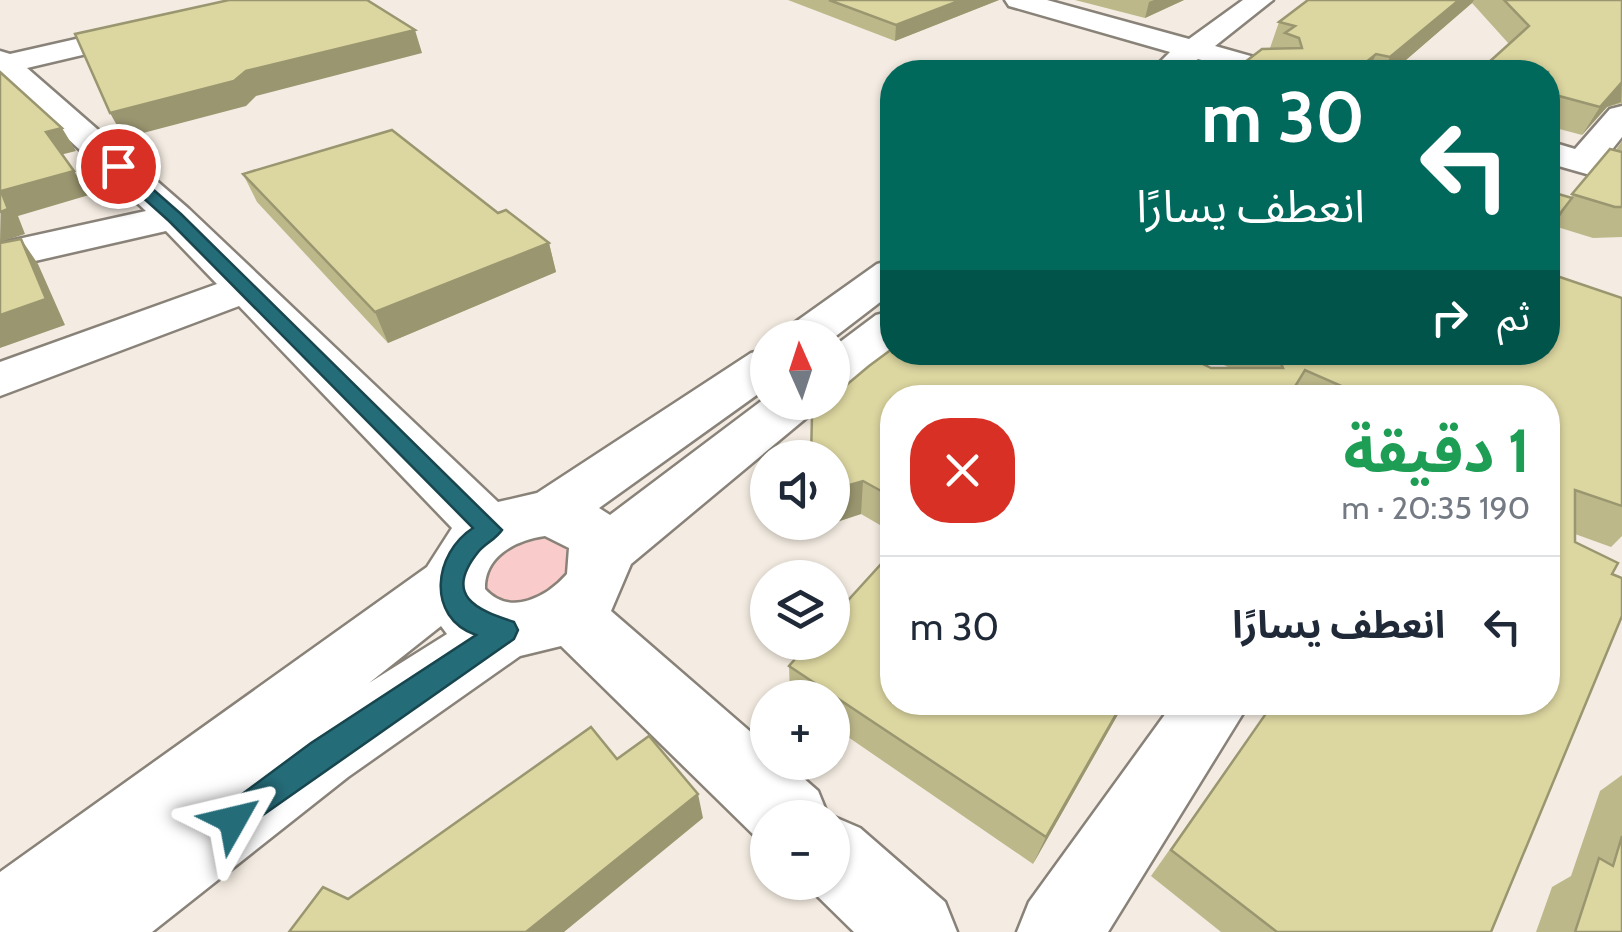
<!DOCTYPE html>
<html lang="ar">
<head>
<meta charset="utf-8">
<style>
	body { margin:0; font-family:Cabin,"Noto Sans Arabic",sans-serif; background:#f6f6f7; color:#1f2937; direction:rtl; height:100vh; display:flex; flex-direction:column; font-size:38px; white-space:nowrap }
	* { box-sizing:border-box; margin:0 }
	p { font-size:32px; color:#747a83 }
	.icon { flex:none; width:55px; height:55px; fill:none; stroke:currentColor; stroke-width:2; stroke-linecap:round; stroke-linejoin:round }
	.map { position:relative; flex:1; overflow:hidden; direction:ltr }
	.sheet { position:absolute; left:880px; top:385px; width:680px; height:330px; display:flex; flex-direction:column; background:#fff; border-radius:40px; box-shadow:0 2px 8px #0004; direction:rtl }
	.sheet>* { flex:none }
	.banner { position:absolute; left:880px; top:60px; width:680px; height:305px; border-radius:40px; box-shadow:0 2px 8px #0004; direction:rtl; background:#00695c; color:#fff; overflow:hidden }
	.needle { width:65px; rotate:357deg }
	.buttons { position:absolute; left:750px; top:320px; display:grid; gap:20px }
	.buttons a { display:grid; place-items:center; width:100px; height:100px; border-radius:50%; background:#fff; box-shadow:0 2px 8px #0004; font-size:50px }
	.pin { position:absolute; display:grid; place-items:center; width:85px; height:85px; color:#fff; margin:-42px; border:5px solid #fff; border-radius:50%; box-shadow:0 2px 10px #0007 }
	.me { position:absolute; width:110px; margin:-55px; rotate:53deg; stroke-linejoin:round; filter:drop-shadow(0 0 8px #0008) }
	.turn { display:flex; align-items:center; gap:35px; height:210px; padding:0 30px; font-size:45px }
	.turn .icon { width:130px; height:130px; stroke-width:2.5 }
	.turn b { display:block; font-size:70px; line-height:85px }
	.then { display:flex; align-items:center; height:95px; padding:0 30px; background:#0003; gap:20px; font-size:38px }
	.round { display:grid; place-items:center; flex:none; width:105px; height:105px; border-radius:40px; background:#f6f6f7 }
	.overview { display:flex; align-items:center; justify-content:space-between; height:170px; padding:0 30px }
	h1 { font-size:60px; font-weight:700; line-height:75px; color:#1e9e55 }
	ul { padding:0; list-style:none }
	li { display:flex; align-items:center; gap:30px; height:140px; padding:0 30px; border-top:2px solid #e0e1e3 }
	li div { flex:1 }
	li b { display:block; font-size:38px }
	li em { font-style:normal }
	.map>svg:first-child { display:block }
</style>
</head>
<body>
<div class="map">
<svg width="1622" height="932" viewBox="0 0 1622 932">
	<rect width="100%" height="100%" fill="#f4ece2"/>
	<!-- green -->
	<path fill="#f9cccb" d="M506,532l72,5 2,50 -92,25 -16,-49z"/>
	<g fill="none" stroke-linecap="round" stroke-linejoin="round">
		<defs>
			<path id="minor" d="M248,0h47l-4,6 -264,62 162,141 309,293 39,-9 214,-140 17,-4v38l-169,121 11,7 158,-119v6h50l-7,12 -180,150 -20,47 157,136v15h17l33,29 11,27h-61v28l-4,-1 -203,-199 -41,10 -172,121 -196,155h-152v-60l427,-305 25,-39 -213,-222 -239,90v-34l217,-78 -51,-53 -166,38v-26l146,-32 -146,-135v-25l10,3zM545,536l24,12 -2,26c-20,23 -57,43 -82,15 -1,-33 31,-49 60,-53zM441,626l6,8 -78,49z
				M1005,0h42l142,39 54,-39h30l-58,46 71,20 4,6h-47l-45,-13 -13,10h-22l-4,-6 11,-11 -161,-46z
				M1622,106v31l-16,20 16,5v22l-74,-21v-22l27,8 35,-40z
				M892,260v33l-60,46 -51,-1 6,-10 90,-64z
				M892,311v37l-43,35 -17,4v-39l44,-33z
				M1174,702h76l-142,230h-91l12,-30z
				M832,816l28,12 85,74 12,30h-103l-51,-50h29z"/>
		</defs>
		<!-- minor casing -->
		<use href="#minor" stroke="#898279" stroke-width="5"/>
		<!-- minor -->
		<use href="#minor" fill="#fff" fill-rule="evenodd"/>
	</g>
	<!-- wall -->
	<path fill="#bdb88a" d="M788,0h211l-104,41z
		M1075,0h109l-39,18z
		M1308,0h314v103l-15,4 -25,28 -34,-9v-54l-39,-28 -37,-41 -80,69h-160l44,-23 -6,-1 9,-26z
		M1622,141v96l-29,1 -39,-12 16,-28 40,-49 5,2z
		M243,174l255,39 51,30 7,29 -168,71 -131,-141z
		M1622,298v238l-11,11 -36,-13v8l37,32 -121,358h-270l-70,-56 123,-174 274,-304h-656v134l-31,-18 -52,17v-9h23l60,-173 319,19h19l-32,-16h350z
		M789,666l103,36h233l-92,162 -201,-138v-28l-42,-1z
		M1622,775v157h-86l16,-45 19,-11 29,-85z"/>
	<!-- shaded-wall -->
	<path fill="#9a9670" d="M961,0h38l-104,41 1,-16z
		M1154,0h30l-39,18 4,-16z
		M1459,0h15l-2,3 -80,69h-9l7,-15z
		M415,30l7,23 -166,43 -10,10 -122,32 -14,-25 136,-42z
		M1376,54l-8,18h-14z
		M1622,82l-1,20 -14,5 -25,28 18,-28z
		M62,128l14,23 -16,4 -14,-23z
		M74,171l15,24 -71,21 7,18 -25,8 1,-51z
		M1572,198l-20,31 -4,6v-6z
		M21,239l17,25 27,61 -65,23v-33z
		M549,243l7,29 -168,71 -13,-31z
		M863,481l-2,33 -52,17v-9h23v-32z
		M1123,702h2l-92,162 13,-27z
		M698,794l5,24 -139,114h-38z"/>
	<!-- building -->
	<path fill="#dcd6a0" stroke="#9a9670" stroke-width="2.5" d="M229,0h138l48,30 -169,41 -12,10 -124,32 -35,-79z
		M829,0h132l-65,25z
		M1308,0h151l-69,57 -14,-3 -22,18h-122l30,-23 40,-1 -3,-10 -14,-5 10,-7 -16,-4z
		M1504,0h118v82l-22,25 -52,-14v-21h-70l51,-46z
		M0,72l62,56 -16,4 28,39 -73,20 7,18 -8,3z
		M392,130l106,83 8,-3 43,33 -174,69 -132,-138z
		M1610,149l12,3v55h-7l-43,-13z
		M1548,191l24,7 -24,31z
		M21,239l25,60 -46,16v-72z
		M1548,273l74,25v208l-47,-16v52l43,21 -6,11 10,4v38l-131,316h-214l-106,-82 103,-148h274v-304h-155l-21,-11 -8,9 -59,-26 -17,28h-396v99l-29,-16 -31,9v-32h-21l1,-43 15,-13h5v-5l37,-31 23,-17v3h287l32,16h72l-7,-16h272z
		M892,552v150h231l-77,135 -257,-171 21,-24h22v-24z
		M591,727l26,32 32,-23 49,58 -172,138h-237l34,-45 25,12z
		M1622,836v96h-47l24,-74 14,8z"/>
	<!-- route -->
	<path fill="#256c79" stroke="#18464f" stroke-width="2.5" d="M112,163h11l58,51 321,316c-6,9 -16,13 -23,21 -37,45 -2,59 35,71l4,8 -4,9 -281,197 -11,-5 -5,-11 5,-11 89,-66 165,-108c-51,-18 -42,-82 -3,-107l-304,-307 -57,-51z"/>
</svg>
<div class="buttons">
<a><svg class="needle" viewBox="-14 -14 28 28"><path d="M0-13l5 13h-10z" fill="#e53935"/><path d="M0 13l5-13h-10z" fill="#747a83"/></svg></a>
<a><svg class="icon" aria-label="sound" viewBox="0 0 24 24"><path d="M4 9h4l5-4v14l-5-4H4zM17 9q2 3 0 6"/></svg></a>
<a><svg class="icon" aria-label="layers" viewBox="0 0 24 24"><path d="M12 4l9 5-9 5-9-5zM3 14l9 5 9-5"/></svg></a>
<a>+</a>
<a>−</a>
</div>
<div class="pin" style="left:118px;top:166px;background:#d93025"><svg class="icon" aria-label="arrive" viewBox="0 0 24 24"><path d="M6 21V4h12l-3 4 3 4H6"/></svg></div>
<svg class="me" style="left:233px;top:820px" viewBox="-20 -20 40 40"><path d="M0-17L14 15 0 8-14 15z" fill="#256c79" stroke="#fff" stroke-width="4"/></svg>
<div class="banner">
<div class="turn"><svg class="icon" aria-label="left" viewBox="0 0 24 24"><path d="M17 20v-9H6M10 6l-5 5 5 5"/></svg><div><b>30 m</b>انعطف يسارًا</div></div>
<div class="then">ثم<svg class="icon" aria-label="right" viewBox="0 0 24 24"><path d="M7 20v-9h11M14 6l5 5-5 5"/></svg></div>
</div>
<section class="sheet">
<div class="overview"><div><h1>1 دقيقة</h1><p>190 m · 20:35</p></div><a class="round" style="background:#d93025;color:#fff"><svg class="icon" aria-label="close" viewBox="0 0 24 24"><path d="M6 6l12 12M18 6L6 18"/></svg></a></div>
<ul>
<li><svg class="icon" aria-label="left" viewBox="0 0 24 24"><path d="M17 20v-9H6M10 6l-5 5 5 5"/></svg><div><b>انعطف يسارًا</b></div><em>30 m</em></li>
</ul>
</section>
</div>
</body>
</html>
